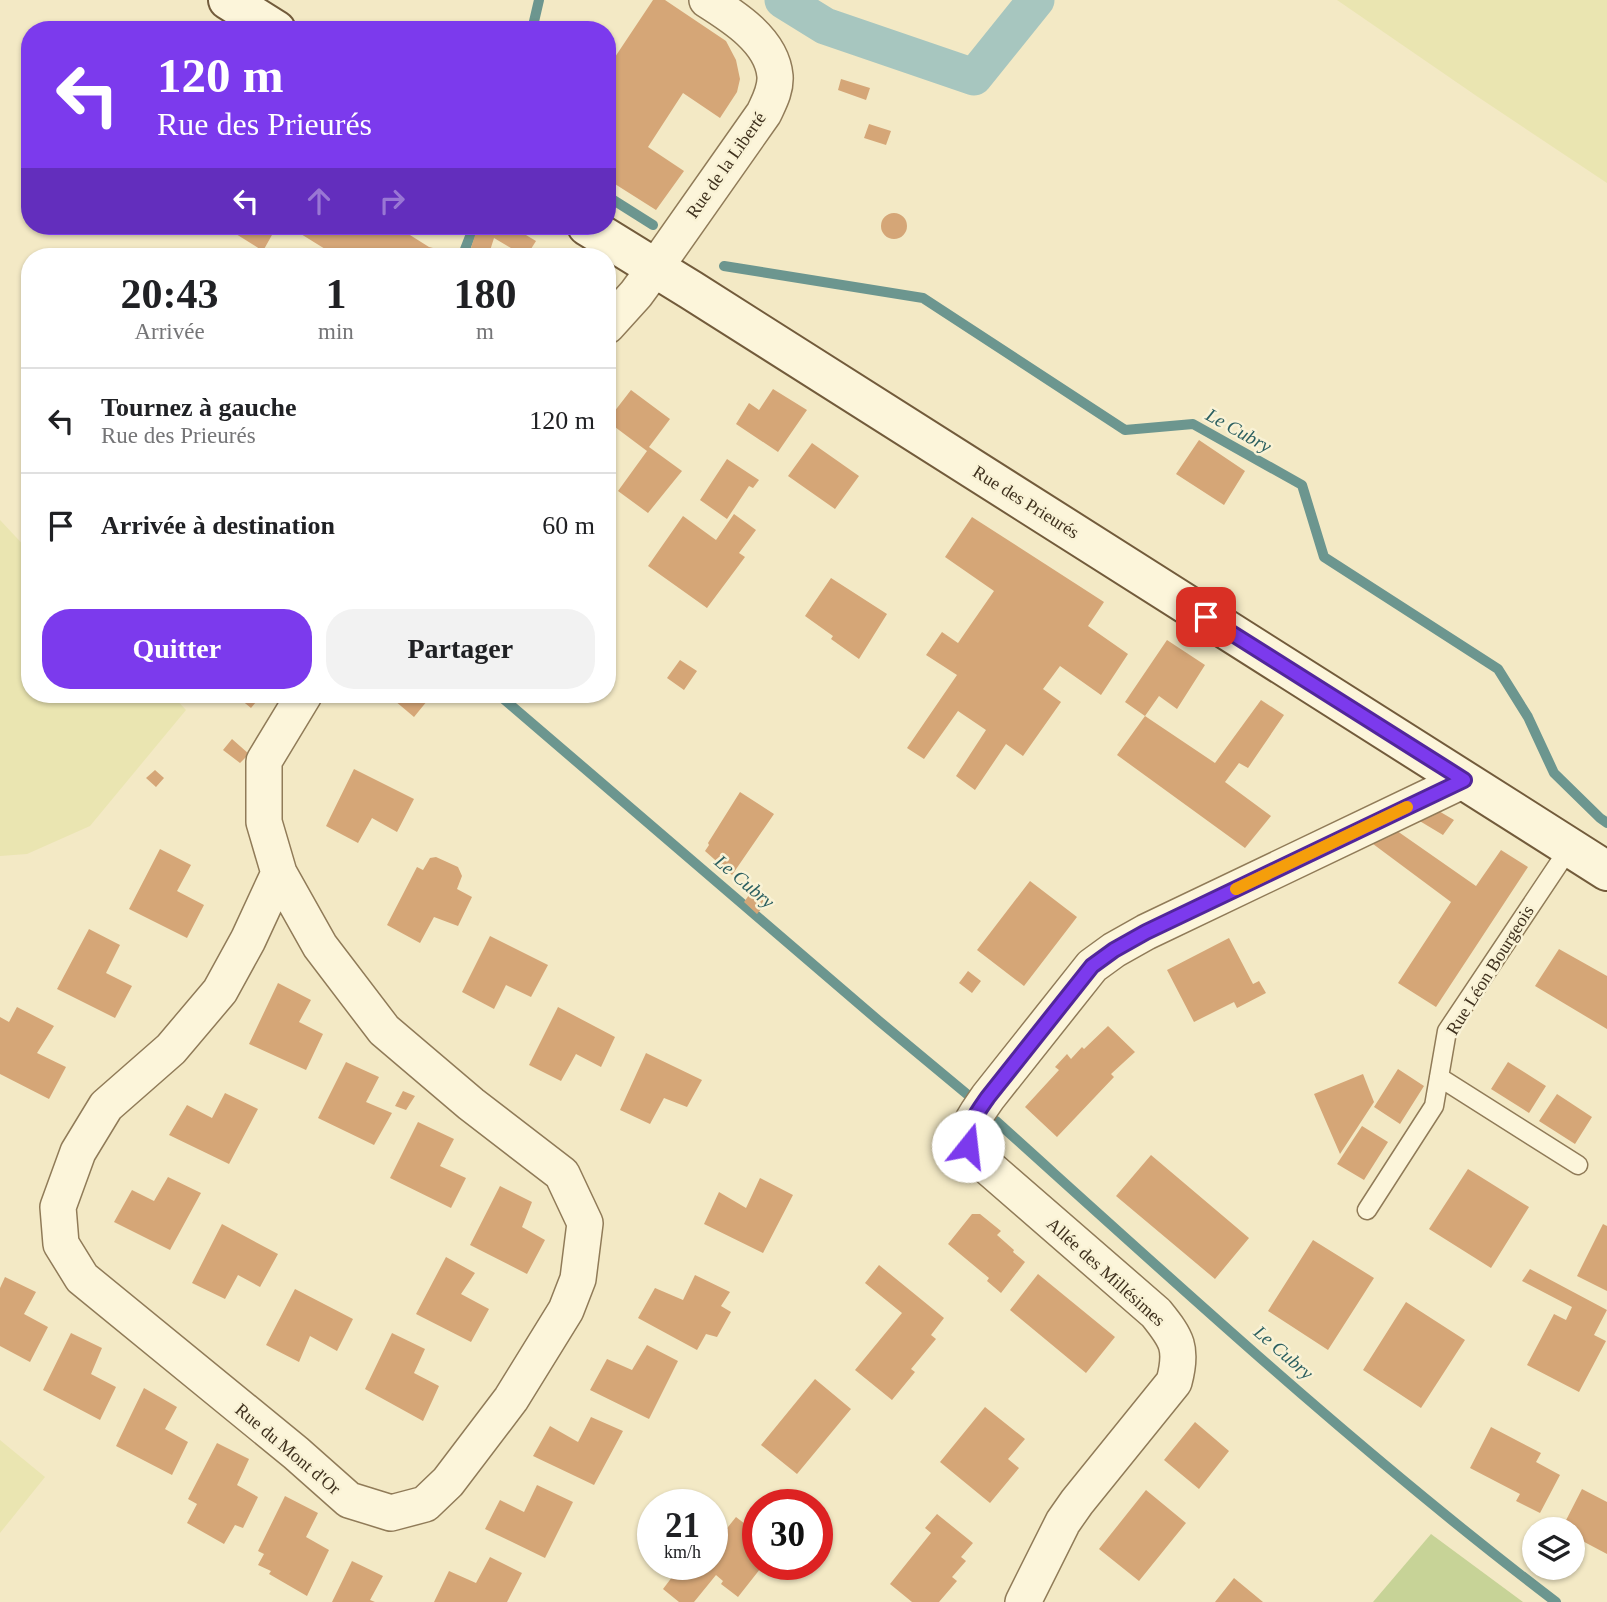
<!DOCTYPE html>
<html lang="fr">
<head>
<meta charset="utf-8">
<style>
	body { margin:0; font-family:"Times New Roman",serif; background:#f2f2f2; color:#202124; height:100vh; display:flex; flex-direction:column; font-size:26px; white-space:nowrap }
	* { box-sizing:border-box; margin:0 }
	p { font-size:23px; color:#757577 }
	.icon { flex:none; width:38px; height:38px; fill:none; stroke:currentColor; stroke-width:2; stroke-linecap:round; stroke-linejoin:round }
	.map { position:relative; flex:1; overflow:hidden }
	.details { position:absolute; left:21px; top:248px; width:595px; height:455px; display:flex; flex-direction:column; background:#fff; border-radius:28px; box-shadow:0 2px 5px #0004 }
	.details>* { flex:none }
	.hud { position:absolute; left:21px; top:21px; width:595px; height:214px; border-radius:28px; box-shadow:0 2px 5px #0004; background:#7c3aed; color:#fff; overflow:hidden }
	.buttons { position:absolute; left:1522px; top:1517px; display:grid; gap:14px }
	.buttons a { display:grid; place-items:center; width:63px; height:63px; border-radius:50%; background:#fff; box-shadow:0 2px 5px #0004; font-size:35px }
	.speed { position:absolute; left:637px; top:1489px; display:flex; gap:14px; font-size:35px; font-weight:700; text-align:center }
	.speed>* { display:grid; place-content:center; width:91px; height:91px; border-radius:50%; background:#fff; box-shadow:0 2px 5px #0004; line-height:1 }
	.speed small { font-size:18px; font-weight:400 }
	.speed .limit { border:10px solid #d22; background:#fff; color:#111 }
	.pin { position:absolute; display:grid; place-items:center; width:60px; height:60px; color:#fff; margin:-30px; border-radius:14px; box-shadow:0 4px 10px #0006 }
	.me { position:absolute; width:77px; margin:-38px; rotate:16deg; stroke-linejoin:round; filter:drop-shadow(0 0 5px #0008) }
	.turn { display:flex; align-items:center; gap:24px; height:147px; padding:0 21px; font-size:32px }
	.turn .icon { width:91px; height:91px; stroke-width:2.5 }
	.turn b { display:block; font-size:49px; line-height:60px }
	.lanes { display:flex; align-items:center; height:66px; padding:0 21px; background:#0003; justify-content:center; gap:35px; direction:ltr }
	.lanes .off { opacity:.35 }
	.eta { display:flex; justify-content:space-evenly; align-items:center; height:119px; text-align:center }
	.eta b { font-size:42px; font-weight:600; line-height:49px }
	.primary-button { display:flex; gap:14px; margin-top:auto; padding:14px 21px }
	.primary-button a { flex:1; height:80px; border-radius:28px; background:#7c3aed; color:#fff; font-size:28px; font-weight:600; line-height:80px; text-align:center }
	.primary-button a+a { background:#f2f2f2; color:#202124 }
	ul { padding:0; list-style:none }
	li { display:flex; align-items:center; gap:21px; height:105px; padding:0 21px; border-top:2px solid #e0e0e0 }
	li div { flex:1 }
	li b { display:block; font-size:26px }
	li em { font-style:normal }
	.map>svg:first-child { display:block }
</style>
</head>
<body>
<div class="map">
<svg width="1607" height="1602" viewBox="0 0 1607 1602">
	<rect width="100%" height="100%" fill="#f3e9c5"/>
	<!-- farmland -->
	<path fill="#eae5b1" d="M1337,0h270v183l-129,-86z
		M0,520l30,32v143h142l14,15 -96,116 -63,28 -27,2z
		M0,1440l45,37 -45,56z"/>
	<!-- green -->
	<path fill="#c7d397" d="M1431,1534l92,68h-150z"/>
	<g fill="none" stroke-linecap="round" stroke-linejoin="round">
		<!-- stream -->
		<path stroke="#6c968f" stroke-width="10" d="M532,30l7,-30
			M607,196l46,29
			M462,257l12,-31
			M724,266l199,32 202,132 68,-6 109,61 22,72 174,112 30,48 26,56 46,45 7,5
			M499,695l380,326 89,74
			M996,1121c183,165 364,332 560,481"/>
		<!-- canal -->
		<path stroke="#a7c6bf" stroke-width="37" d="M783,0l42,26 149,51 62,-77"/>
	</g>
	<!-- building -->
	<path fill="#d5a677" d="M653,0h12l61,41 10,19 4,19 -3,13 -17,26 -37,-25 -35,54 36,24 -28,39 -49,-31v-110z
		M841,79l29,9 -4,12 -28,-10z
		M869,124l22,7 -5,14 -22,-7z
		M881 226a13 13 0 1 1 26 0a13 13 0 1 1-26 0Z
		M241,226h36l-14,25 -27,-17z
		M288,226h100l13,7 1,-3 27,17 16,4 -3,6h-104z
		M478,226h33l25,15 -10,16 -32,-19 -6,19h-20z
		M773,389l34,21 -29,42 -42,-28 13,-21 10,7z
		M631,390l39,29 -21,28 33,24 -34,42 -30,-22 29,-40 -40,-30z
		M1199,440l46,31 -21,34 -48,-31z
		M812,443l47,33 -24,33 -47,-33z
		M727,459l32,21 -6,8 -4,-2 -22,33 -27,-19z
		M734,514l22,16 -17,23 6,4 -38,51 -59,-42 35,-50 33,24z
		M972,517l132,85 -16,24 40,28 -27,41 -41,-29 -17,23 18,13 -38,54 -17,-12 -31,46 -19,-14 30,-46 -28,-19 -34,48 -17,-11 50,-73 -31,-20 16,-23 16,11 36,-52 -49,-34z
		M831,578l56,36 -28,45 -28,-20 2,-3 -28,-20z
		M1167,640l38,25 -28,44 -18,-13 -14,20 70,47 46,-63 23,15 -36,53 -9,-5 -14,19 46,34 -26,32 -128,-93 28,-39 -20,-14z
		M680,660l17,11 -13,19 -17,-12z
		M235,695h27l-11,13z
		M388,695h44l-18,22z
		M232,739l17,15 -9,9 -17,-13z
		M354,769l60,30 -17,33 -25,-14 -14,25 -32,-17z
		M155,770l9,8 -8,9 -10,-9z
		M740,792l34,22 -42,61 -27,-24 4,-6 -1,-2z
		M1432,807l22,13 -11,15 -30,-18z
		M1390,826l86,60 25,-36 27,17 -92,140 -38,-24 53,-81 -86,-64z
		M160,849l31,16 -14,26 27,14 -17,33 -58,-29z
		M436,857l22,10 4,9 -5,13 15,8 -14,29 -24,-9 -14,26 -33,-18 30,-58 6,3 7,-12z
		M1030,881l47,36 -53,69 -47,-36z
		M752,891l14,12 -9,11 -13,-12z
		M89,929l31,16 -14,28 26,13 -17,32 -58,-29z
		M490,936l58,29 -17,32 -25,-12 -12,24 -32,-17z
		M1229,938l24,46 6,-3 7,12 -29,15 -3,-6 -40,20 -27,-52z
		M1559,949l48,27v53l-72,-43z
		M968,971l13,10 -9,12 -13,-10z
		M278,983l33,17 -12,22 24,12 -17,36 -57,-26z
		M17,1007l37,19 -17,27 29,14 -17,32 -49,-25v-57l9,5z
		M558,1007l57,30 -14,30 -25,-13 -15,27 -32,-16z
		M1108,1026l27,26 -24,22 3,3 -57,60 -32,-30 34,-37 -4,-3 12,-13 4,5 11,-12 2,2z
		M646,1053l56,27 -15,27 -23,-9 -14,26 -30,-14z
		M346,1062l33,15 -13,25 26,11 -18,32 -56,-27z
		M1508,1062l38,24 -17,27 -38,-24z
		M1398,1069l26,17 -24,38 -26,-17z
		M1363,1074l11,28 -34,52 -26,-60z
		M403,1091l12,5 -9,14 -11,-4z
		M225,1093l33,16 -29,55 -60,-29 18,-30 25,13z
		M1557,1094l35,23 -17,27 -36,-23z
		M418,1122l36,17 -14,27 26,12 -15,30 -61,-30z
		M1362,1126l26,16 -24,38 -27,-16z
		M1151,1155l98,83 -34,41 -99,-83z
		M1468,1169l61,38 -38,61 -62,-39z
		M168,1177l33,16 -31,57 -56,-28 18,-32 22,11z
		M760,1178l33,17 -30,58 -59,-29 15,-32 27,16z
		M500,1186l32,16 -10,25 23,13 -18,34 -57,-29z
		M972,1214h8l21,17 -4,4 17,15 -1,2 12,10 -24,31 -14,-12 2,-3 -41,-34z
		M222,1224l56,30 -18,33 -22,-12 -13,24 -33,-16z
		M1603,1224l4,2v65l-30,-15z
		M1313,1240l61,38 -46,72 -60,-39z
		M446,1257l29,16 -14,21 28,15 -18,33 -55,-28z
		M879,1265l65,53 -13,17 5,4 -25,30 4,3 -23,28 -37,-30 47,-57 -37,-30z
		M1530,1269l77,41 -13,25 12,6 -27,51 -52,-27 27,-51 12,6 6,-13 -50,-26z
		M1038,1274l77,63 -29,36 -76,-63z
		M695,1275l35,17 -9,14 10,6 -14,25 -11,-3 -9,16 -59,-32 17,-30 28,12z
		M5,1277l31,15 -12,22 24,13 -18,35 -30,-16v-58z
		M295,1289l58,30 -16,32 -27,-15 -11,26 -33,-17z
		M1406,1302l59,38 -44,68 -58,-38z
		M71,1333l31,15 -11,26 25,13 -16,33 -57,-30z
		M392,1333l33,16 -11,24 25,13 -16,35 -58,-32z
		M647,1345l31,16 -29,58 -59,-29 17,-31 25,11z
		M815,1379l36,30 -54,65 -36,-29z
		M144,1388l33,19 -12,22 23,13 -16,33 -56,-29z
		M985,1407l40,32 -17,20 11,9 -29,35 -50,-41z
		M591,1417l32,14 -29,54 -61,-29 17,-30 28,16z
		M1195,1422l34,29 -30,38 -35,-29z
		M1491,1427l50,26 -5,9 24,13 -20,38 -24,-12 4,-7 -50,-26z
		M217,1443l32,16 -12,26 21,12 -15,31 -8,-3 -11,19 -37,-21 10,-19 -9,-5z
		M537,1485l36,17 -28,56 -60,-29 15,-29 24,12z
		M1582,1489l25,13v52l-34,-18v-6h-12z
		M1146,1490l40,33 -47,58 -40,-32z
		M285,1496l33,17 -12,24 23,13 -22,46 -38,-22 2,-3 -13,-6 6,-11 -6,-3z
		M937,1514l36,29 -12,14 5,4 -14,16 5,4 -18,21h-27l-22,-18 41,-51 -6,-5z
		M736,1517l22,17v30h6l-26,33 -17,-13 2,-3 -7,-6 -22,27h-15l-16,-13 19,-25h30v-17z
		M490,1557l32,16 -15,29h-73l15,-31 27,12z
		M352,1561l31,15 -13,24 5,2h-43z
		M1234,1578l29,24h-48z"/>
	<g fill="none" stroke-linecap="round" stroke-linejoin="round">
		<defs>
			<path id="lane" d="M1439,1077l139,88
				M1367,1210l67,-104 13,-75 123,-184"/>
			<path id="street" d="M607,326l29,-32 19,-26 109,-155c5,-11 12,-23 11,-37 -3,-35 -41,-59 -68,-76
				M279,873l-31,67 -28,51 -49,58 -65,57 -28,46 -20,55 3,37 21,34 214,175 53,47 42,13 34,-9 23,-22 63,-83 55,-89 12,-31 7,-56 -23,-49 -91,-70 -87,-74 -64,-84 -41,-73 -15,-51v-61l40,-66
				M1023,1602l40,-80 14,-20 97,-120c9,-34 3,-43 -18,-69l-183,-159c-14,-21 3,-39 15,-57l104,-131 22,-16 32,-18 318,-152"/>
			<path id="secondary" d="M228,0l48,30
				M587,226l104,64 916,581"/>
		</defs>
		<!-- lane casing -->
		<use href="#lane" stroke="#907b58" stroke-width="21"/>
		<!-- street casing -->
		<use href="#street" stroke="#907b58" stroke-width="38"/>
		<!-- secondary casing -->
		<use href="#secondary" stroke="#725b3b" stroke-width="42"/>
		<!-- lane -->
		<use href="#lane" stroke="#fcf5da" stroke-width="18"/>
		<!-- street -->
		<use href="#street" stroke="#fcf5da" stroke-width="35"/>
		<!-- secondary -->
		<use href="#secondary" stroke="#fcf5da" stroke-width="38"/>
	</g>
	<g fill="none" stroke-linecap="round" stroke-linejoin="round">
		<defs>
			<path id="route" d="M968,1146c-1,-21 9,-33 20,-49l104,-131 22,-16 32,-18 318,-152 -258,-163"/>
		</defs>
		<!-- route casing -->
		<use href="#route" stroke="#51269a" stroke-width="18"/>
		<!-- route -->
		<use href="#route" stroke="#7c3aed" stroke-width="12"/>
		<!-- slow -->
		<path stroke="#f59e0b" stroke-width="12" d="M1236,889l171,-82"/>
	</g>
	<g text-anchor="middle" stroke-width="5" stroke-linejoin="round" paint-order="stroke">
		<!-- street labels -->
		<g font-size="18" fill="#3f311e" stroke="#f9f2d5">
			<text transform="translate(726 165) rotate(-55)" y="6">Rue de la Liberté</text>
			<text transform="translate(1026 502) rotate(32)" y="6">Rue des Prieurés</text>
			<text transform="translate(1490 970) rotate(-58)" y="6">Rue Léon Bourgeois</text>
			<text transform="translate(1106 1272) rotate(42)" y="6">Allée des Millésimes</text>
			<text transform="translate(288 1449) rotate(40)" y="6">Rue du Mont d'Or</text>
		</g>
		<!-- water labels -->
		<g font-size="19" font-style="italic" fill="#2b5f60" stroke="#f9f2d5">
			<text transform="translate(1239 430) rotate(29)" y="7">Le Cubry</text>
			<text transform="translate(745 881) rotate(40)" y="7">Le Cubry</text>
			<text transform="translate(1284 1352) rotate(41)" y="7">Le Cubry</text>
		</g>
	</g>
</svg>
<div class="buttons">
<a><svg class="icon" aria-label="layers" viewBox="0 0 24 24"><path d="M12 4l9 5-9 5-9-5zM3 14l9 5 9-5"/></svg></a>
</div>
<div class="speed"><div>21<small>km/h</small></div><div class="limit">30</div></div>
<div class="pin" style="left:1206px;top:617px;background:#d93025"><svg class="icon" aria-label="arrive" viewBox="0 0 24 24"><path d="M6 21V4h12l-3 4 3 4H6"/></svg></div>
<svg class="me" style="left:968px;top:1146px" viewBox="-20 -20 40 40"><circle r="19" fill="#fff"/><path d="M0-13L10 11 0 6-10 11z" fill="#7c3aed"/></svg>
<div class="hud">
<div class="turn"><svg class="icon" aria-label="left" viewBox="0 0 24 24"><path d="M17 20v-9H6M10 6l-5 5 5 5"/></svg><div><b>120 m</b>Rue des Prieurés</div></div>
<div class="lanes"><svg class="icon" aria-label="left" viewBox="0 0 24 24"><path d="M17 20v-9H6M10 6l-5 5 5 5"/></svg><svg class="icon off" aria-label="ahead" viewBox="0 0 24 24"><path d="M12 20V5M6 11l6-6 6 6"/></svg><svg class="icon off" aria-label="right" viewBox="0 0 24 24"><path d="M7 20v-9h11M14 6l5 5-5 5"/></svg></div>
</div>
<section class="details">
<div class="eta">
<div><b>20:43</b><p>Arrivée</p></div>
<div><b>1</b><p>min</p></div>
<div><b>180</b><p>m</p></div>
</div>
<ul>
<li><svg class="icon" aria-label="left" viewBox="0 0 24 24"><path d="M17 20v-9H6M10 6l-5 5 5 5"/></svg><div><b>Tournez à gauche</b><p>Rue des Prieurés</p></div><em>120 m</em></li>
<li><svg class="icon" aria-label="arrive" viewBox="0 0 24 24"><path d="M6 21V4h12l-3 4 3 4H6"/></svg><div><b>Arrivée à destination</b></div><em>60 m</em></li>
</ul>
<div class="primary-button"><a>Quitter</a><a>Partager</a></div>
</section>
</div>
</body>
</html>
